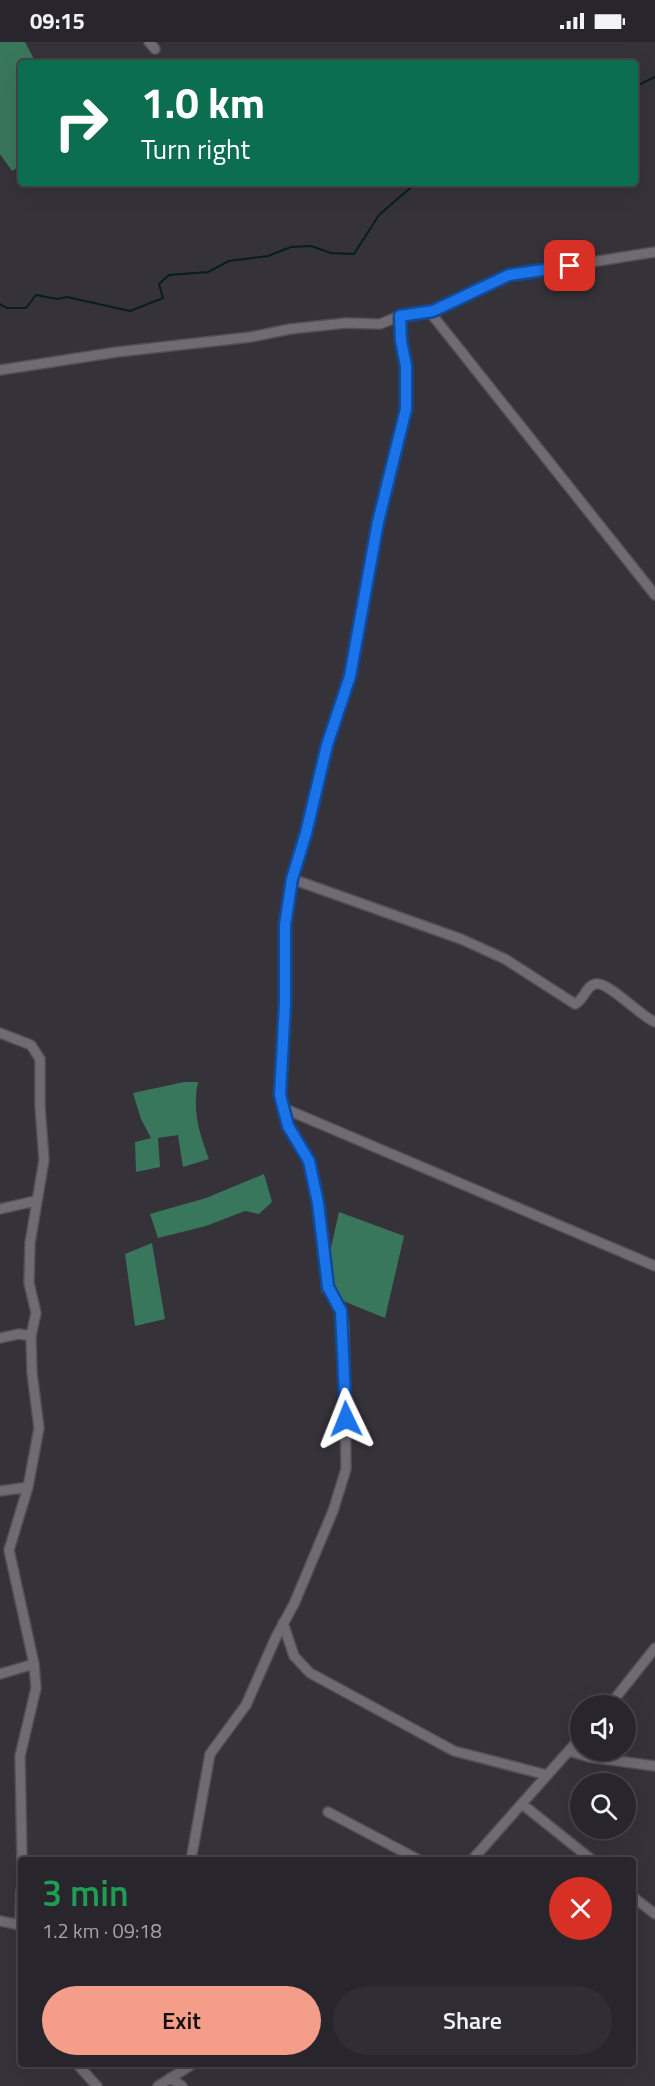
<!DOCTYPE html>
<html lang="en">
<head>
<meta charset="utf-8">
<style>
	body { margin:0; font-family:"Titillium Web",sans-serif; background:#302e34; color:#f1f3f6; height:100vh; display:flex; flex-direction:column; font-size:22px; white-space:nowrap }
	* { box-sizing:border-box; margin:0 }
	p { font-size:20px; color:#a5a5a9 }
	.icon { flex:none; width:33px; height:33px; fill:none; stroke:currentColor; stroke-width:2; stroke-linecap:round; stroke-linejoin:round }
	.map { position:relative; flex:1; overflow:hidden }
	.drawer { position:absolute; left:18px; top:1815px; width:618px; height:210px; display:flex; flex-direction:column; background:#28262c; border-radius:6px; box-shadow:0 6px 24px #0002,0 0 0 2px #444348 }
	.drawer>* { flex:none }
	.hud { position:absolute; left:18px; top:18px; width:620px; height:126px; border-radius:6px; box-shadow:0 6px 24px #0002,0 0 0 2px #444348; background:#0b6e4f; color:#fff; overflow:hidden }
	.controls { position:absolute; left:570px; top:1653px; display:grid; gap:12px }
	.controls a { display:grid; place-items:center; width:66px; height:66px; border-radius:50%; background:#28262c; box-shadow:0 6px 24px #0002,0 0 0 2px #444348; font-size:30px }
	.pin { position:absolute; display:grid; place-items:center; width:51px; height:51px; color:#fff; margin:-26px; border-radius:12px; box-shadow:0 3px 9px #0006 }
	.me { position:absolute; width:66px; margin:-33px; rotate:358deg; stroke-linejoin:round; filter:drop-shadow(0 0 4px #0008) }
	.turn { display:flex; align-items:center; gap:21px; height:126px; padding:0 24px; font-size:27px }
	.turn .icon { width:78px; height:78px; stroke-width:2.5 }
	.turn b { display:block; font-size:42px; line-height:51px }
	.round { display:grid; place-items:center; flex:none; width:63px; height:63px; border-radius:32px; background:#302e34 }
	.headline { display:flex; align-items:center; justify-content:space-between; height:102px; padding:0 24px }
	h1 { font-size:36px; font-weight:600; line-height:45px; color:#1e9e55 }
	.primary-button { display:flex; gap:12px; margin-top:auto; padding:12px 24px }
	.primary-button a { flex:1; height:69px; border-radius:36px; background:#f49e8a; color:#111; font-size:24px; font-weight:600; line-height:69px; text-align:center }
	.primary-button a+a { background:#302e34; color:#f1f3f6 }
	.status { display:flex; justify-content:space-between; align-items:center; height:42px; padding:0 30px; background:#28262c; direction:ltr }
	.status svg { height:16px; fill:currentColor }
	.map>svg:first-child { display:block }
</style>
</head>
<body>
<div class="status"><b>09:15</b><svg viewBox="0 0 49 12"><path d="M0 12V9h3v3zM5 12V6h3v6zM10 12V3h3v9zM15 12V0h3v12zM26 1h20v11H26zM47 4h2v5h-2z"/></svg></div>
<div class="map">
<svg width="655" height="2044" viewBox="0 0 655 2044">
	<rect width="100%" height="100%" fill="#36323a"/>
	<!-- forest -->
	<path fill="#39775d" d="M0,0h25l11,21h-15v102l-9,6 -12,-17z
		M184,1040h14c-6,27 1,51 11,77l-26,8 -5,-32 -20,3 2,29 -24,5 -1,-30 16,-4 -10,-19 -8,-26z
		M264,1132l8,28 -13,12 -14,-3 -39,15 -48,12 -8,-24 56,-16z
		M339,1170l65,24 -19,82 -64,-26z
		M152,1201l13,76 -30,7 -10,-72z"/>
	<g fill="none" stroke-linecap="round" stroke-linejoin="round">
		<!-- stream -->
		<path stroke="#061e22" stroke-width="2" d="M634,45l21,-10
			M0,262l7,4h19l10,-13 21,4 10,-2 63,14 33,-13 -4,-14 10,-9 39,-3 21,-11 39,-5 23,-9 20,-1 20,7 23,1 25,-39 37,-32"/>
		<defs>
			<path id="minor" d="M149,0l6,7
				M433,269v5l222,279
				M0,328l117,-18 134,-15 39,-8 56,-6 34,1 20,-8 33,-5 76,-36 146,-23
				M292,837l169,60 44,20 70,45c9,-4 11,-18 20,-20 12,-4 45,32 60,38
				M0,991l31,12 9,14v47l4,54 -14,83 -1,40 7,30 -5,23 1,37 7,55 -11,59 -19,63 25,114 2,24 -16,68 2,104
				M283,1066l372,158
				M0,1167l35,-8
				M0,1296l19,-4 12,2
				M0,1449l28,-4
				M283,1581l11,33 16,17 144,78 93,24
				M0,1632l34,-10
				M609,1664l46,-58
				M569,1709l20,6 66,9
				M522,1762l70,56
				M328,1770l91,48
				M191,1818l19,-106 36,-49 30,-68 18,-33 39,-93 13,-42 -2,-144 -3,-14 -13,-24 -10,-84 -9,-42 -21,-35 -8,-31 6,-110 -1,-60 7,-46 14,-46 20,-88 24,-69 28,-154 28,-113v-43l-5,-25 -1,-25
				M472,1818l108,-122
				M633,1855l22,17
				M0,1879l20,4 1,4
				M20,1883l1,-34
				M77,2022l20,22
				M170,2036l12,8
				M158,2044l35,-22"/>
		</defs>
		<!-- minor casing -->
		<use href="#minor" stroke="#544f56" stroke-width="12"/>
		<!-- minor -->
		<use href="#minor" stroke="#706a73" stroke-width="9"/>
	</g>
	<g fill="none" stroke-linecap="round" stroke-linejoin="round">
		<defs>
			<path id="route" d="M346,1377l-5,-108 -13,-24 -10,-84 -9,-42 -21,-35 -8,-31 5,-92v-78l7,-46 14,-46 21,-88 23,-69 28,-154 28,-113v-43l-5,-25 -1,-25 33,-5 76,-36 61,-9"/>
		</defs>
		<!-- route casing -->
		<use href="#route" stroke="#114b97" stroke-width="15"/>
		<!-- route -->
		<use href="#route" stroke="#1a73e8" stroke-width="10"/>
	</g>
</svg>
<div class="controls">
<a><svg class="icon" aria-label="sound" viewBox="0 0 24 24"><path d="M4 9h4l5-4v14l-5-4H4zM17 9q2 3 0 6"/></svg></a>
<a><svg class="icon" aria-label="search" viewBox="0 0 24 24"><circle cx="10" cy="10" r="6"/><path d="M15 15l6 6"/></svg></a>
</div>
<div class="pin" style="left:570px;top:224px;background:#d93025"><svg class="icon" aria-label="arrive" viewBox="0 0 24 24"><path d="M6 21V4h12l-3 4 3 4H6"/></svg></div>
<svg class="me" style="left:346px;top:1377px" viewBox="-20 -20 40 40"><path d="M0-17L14 15 0 8-14 15z" fill="#1a73e8" stroke="#fff" stroke-width="4"/></svg>
<div class="hud">
<div class="turn"><svg class="icon" aria-label="right" viewBox="0 0 24 24"><path d="M7 20v-9h11M14 6l5 5-5 5"/></svg><div><b>1.0 km</b>Turn right</div></div>
</div>
<section class="drawer">
<div class="headline"><div><h1>3 min</h1><p>1.2 km · 09:18</p></div><a class="round" style="background:#d93025;color:#fff"><svg class="icon" aria-label="close" viewBox="0 0 24 24"><path d="M6 6l12 12M18 6L6 18"/></svg></a></div>
<div class="primary-button"><a>Exit</a><a>Share</a></div>
</section>
</div>
</body>
</html>
